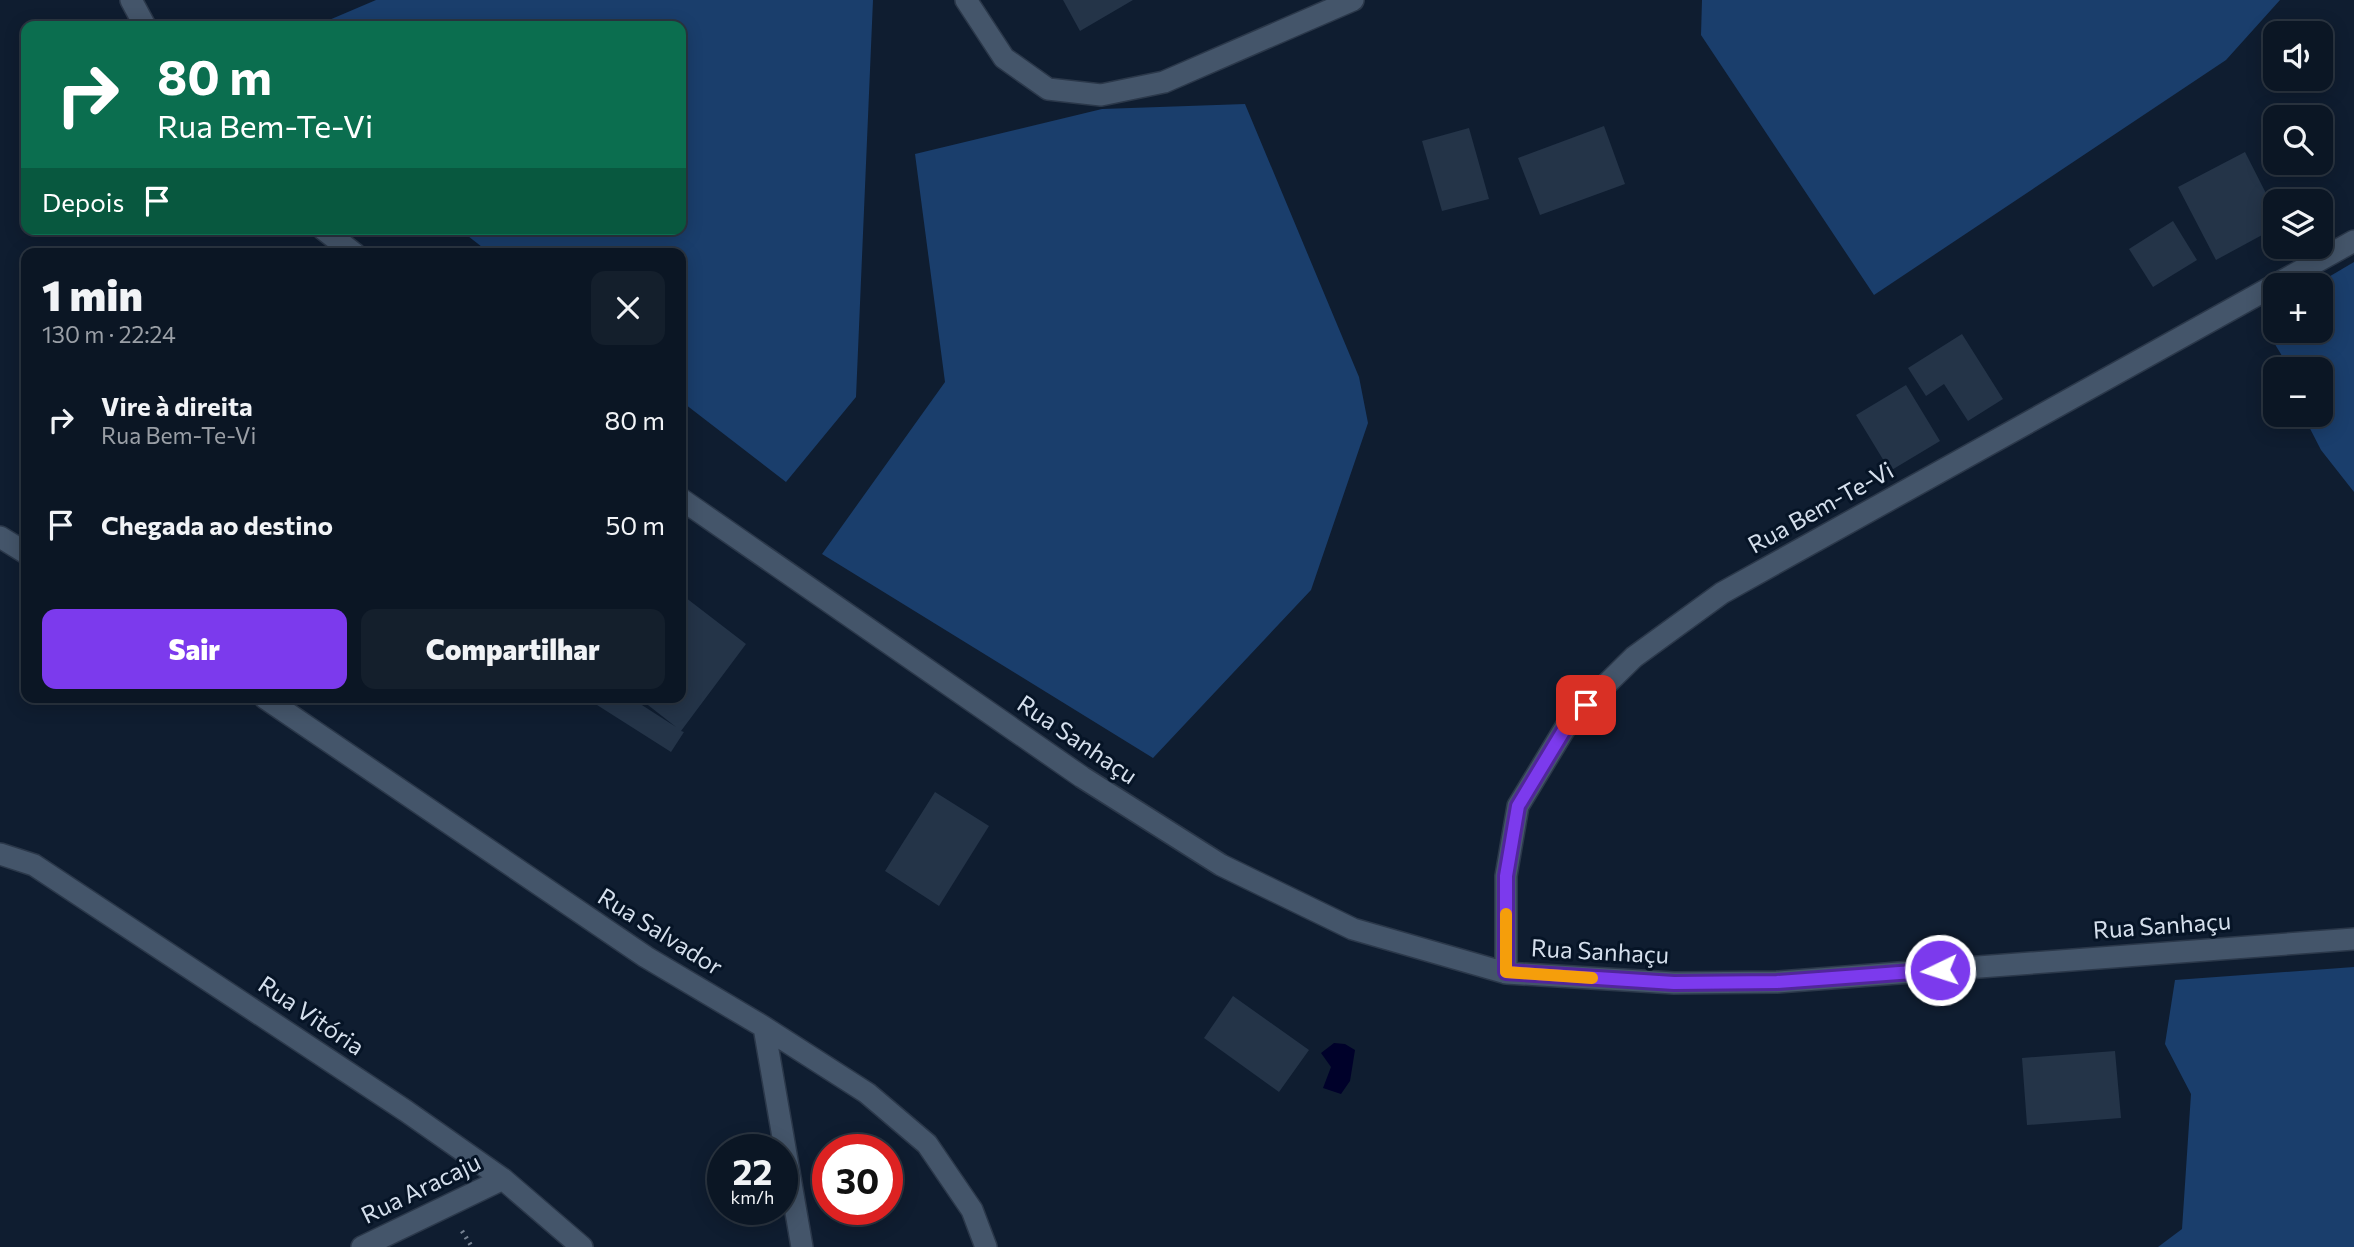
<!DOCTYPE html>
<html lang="pt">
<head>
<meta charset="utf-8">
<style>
	body { margin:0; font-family:Commissioner,sans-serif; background:#141f2c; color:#f1f3f6; height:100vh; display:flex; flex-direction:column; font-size:26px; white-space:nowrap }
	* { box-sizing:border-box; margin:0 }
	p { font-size:23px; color:#9a9fa6 }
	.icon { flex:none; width:38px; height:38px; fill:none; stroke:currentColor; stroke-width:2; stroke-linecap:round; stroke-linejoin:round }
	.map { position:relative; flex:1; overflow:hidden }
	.panel { position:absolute; left:21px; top:248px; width:665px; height:455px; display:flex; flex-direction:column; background:#0b1624; border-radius:14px; box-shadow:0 4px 18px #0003,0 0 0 2px #2b3541 }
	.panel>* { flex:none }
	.hud { position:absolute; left:21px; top:21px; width:665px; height:214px; border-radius:14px; box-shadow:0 4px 18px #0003,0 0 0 2px #2b3541; background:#0b6e4f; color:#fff; overflow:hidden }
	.fabs { position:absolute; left:2263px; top:21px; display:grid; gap:14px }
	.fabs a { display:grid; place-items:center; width:70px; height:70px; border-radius:14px; background:#0b1624; box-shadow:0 4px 18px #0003,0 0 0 2px #2b3541; font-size:35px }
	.speed { position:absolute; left:707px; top:1134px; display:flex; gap:14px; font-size:35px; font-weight:700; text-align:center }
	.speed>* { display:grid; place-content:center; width:91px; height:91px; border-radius:50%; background:#0b1624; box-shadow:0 4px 18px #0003,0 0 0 2px #2b3541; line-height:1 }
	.speed small { font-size:18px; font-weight:400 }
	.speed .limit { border:10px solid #d22; background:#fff; color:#111 }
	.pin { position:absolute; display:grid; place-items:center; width:60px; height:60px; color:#fff; margin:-30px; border-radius:14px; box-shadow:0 4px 10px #0006 }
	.me { position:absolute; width:77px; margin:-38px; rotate:266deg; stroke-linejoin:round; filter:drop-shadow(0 0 5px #0008) }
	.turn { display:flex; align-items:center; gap:24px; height:147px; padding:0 21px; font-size:32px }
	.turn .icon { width:91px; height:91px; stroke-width:2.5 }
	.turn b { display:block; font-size:49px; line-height:60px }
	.then { display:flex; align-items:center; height:66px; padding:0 21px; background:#0003; gap:14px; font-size:26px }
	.round { display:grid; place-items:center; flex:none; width:74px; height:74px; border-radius:14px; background:#141f2c }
	.head { display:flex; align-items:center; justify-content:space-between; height:119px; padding:0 21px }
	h1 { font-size:42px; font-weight:800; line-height:52px }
	.action { display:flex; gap:14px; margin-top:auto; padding:14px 21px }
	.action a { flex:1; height:80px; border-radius:14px; background:#7c3aed; color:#fff; font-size:28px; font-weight:800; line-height:80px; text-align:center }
	.action a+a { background:#141f2c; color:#f1f3f6 }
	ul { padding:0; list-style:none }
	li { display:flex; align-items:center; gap:21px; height:105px; padding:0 21px }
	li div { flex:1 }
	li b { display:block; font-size:26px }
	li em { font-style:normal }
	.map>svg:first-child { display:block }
</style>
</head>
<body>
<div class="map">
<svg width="2354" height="1247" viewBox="0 0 2354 1247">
	<rect width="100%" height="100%" fill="#0f1d30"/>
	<!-- green -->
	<path fill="#1a3e6c" d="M376,0h497l-17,397 -70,85 -105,-81v-147h-190l-32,-25h222v-203h-366z
		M1702,0h578l-54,60 -352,235 -173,-260z
		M1245,104l114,273 9,46 -57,167 -158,168 -331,-204 123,-172 -30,-228 187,-45z
		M2354,262v230l-33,-42 -18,-35h17v-46h-30l-17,-28 -2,-29 4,-2v21h45v-46h-5z
		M2354,967v280h-196l24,-18 9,-135 -26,-50 10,-64z"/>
	<!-- water -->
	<path fill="#00012a" d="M1334,1043l11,1 10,6 -5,31 -9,13 -18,-6 8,-21 -10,-14z"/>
	<!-- building -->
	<path fill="#243448" d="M1063,0h70l-53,31z
		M1604,126l21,58 -85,31 -22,-57z
		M1469,128l20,71 -47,12 -20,-70z
		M2245,152l30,59v17l-59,32 -38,-73z
		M2173,221l24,39 -44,27 -24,-38z
		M1962,334l41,65 -35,22 -24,-37 -18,12 -18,-28z
		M1906,385l34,56 -50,30 -34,-56z
		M681,594l65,50 -65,87 3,1 -13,20 -85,-54h45l45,29 -37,-29h42z
		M935,792l54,34 -50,80 -54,-35z
		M1233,996l76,54 -30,42 -75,-54z
		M2115,1051l6,67 -94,7 -5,-67z"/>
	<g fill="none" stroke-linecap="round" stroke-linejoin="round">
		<defs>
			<path id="minor" d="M131,0l14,26
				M966,0l38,58 44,31 53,6 63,-13 189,-82
				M323,229l32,25
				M681,499l401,278 139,88 132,64 153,44 168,10 103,-1 577,-43
				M0,537l26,16
				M265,698l381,259 118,70 103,66 60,51 45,66 14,37
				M0,854l34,11 372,246 97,68 79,68
				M1506,973v-97l12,-70 52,-86 64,-63 88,-64 632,-352
				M764,1027l38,220
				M362,1247l141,-68"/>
		</defs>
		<!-- minor casing -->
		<use href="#minor" stroke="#2b384a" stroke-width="24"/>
		<!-- path -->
		<path stroke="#758191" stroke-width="4.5" stroke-dasharray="2 5" stroke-linecap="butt" d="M462,1231l10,16"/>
		<!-- minor -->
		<use href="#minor" stroke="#44556a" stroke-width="21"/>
	</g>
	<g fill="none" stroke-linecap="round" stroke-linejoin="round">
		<defs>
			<path id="route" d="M1586,705l-16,15 -52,86 -12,70v96l168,11 103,-1 163,-12"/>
		</defs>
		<!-- route casing -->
		<use href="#route" stroke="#51269a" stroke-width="18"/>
		<!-- route -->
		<use href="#route" stroke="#7c3aed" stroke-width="12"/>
		<!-- slow -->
		<path stroke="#f59e0b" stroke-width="12" d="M1506,914v58l86,6"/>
	</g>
	<g text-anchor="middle" stroke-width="6" stroke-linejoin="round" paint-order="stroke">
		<!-- street labels -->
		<g font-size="24" fill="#d5dfec" stroke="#061426">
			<text transform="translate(1821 508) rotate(-29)" y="8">Rua Bem-Te-Vi</text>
			<text transform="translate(1077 740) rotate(34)" y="8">Rua Sanhaçu</text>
			<text transform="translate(2162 926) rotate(-4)" y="8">Rua Sanhaçu</text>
			<text transform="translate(660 932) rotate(32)" y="8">Rua Salvador</text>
			<text transform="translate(1600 952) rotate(3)" y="8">Rua Sanhaçu</text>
			<text transform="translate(311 1016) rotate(34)" y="8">Rua Vitória</text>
			<text transform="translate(421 1189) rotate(-26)" y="8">Rua Aracaju</text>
		</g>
	</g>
</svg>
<div class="fabs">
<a><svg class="icon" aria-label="sound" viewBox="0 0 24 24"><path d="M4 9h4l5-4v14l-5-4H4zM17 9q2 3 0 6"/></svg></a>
<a><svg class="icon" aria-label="search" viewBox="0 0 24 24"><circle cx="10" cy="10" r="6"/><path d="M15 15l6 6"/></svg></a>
<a><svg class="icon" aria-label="layers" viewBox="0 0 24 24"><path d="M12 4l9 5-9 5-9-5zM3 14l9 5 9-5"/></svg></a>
<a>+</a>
<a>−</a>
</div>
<div class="speed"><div>22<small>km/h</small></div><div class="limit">30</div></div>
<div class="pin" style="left:1586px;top:705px;background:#d93025"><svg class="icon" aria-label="arrive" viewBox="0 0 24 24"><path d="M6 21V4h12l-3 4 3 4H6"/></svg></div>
<svg class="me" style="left:1940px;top:970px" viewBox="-20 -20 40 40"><circle r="17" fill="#7c3aed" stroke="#fff" stroke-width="3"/><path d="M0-11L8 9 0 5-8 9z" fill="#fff"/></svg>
<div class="hud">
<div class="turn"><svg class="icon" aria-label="right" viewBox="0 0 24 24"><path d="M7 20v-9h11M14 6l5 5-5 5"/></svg><div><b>80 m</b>Rua Bem-Te-Vi</div></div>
<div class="then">Depois<svg class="icon" aria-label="arrive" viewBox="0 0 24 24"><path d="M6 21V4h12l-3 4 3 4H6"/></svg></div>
</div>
<section class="panel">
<div class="head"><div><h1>1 min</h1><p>130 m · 22:24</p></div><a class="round"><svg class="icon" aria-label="close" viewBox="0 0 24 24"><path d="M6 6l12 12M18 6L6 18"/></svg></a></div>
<ul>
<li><svg class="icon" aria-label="right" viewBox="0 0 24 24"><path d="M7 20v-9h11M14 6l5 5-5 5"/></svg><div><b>Vire à direita</b><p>Rua Bem-Te-Vi</p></div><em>80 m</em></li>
<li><svg class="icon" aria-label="arrive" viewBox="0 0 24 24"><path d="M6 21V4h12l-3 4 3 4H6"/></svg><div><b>Chegada ao destino</b></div><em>50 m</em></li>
</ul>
<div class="action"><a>Sair</a><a>Compartilhar</a></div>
</section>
</div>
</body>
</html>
